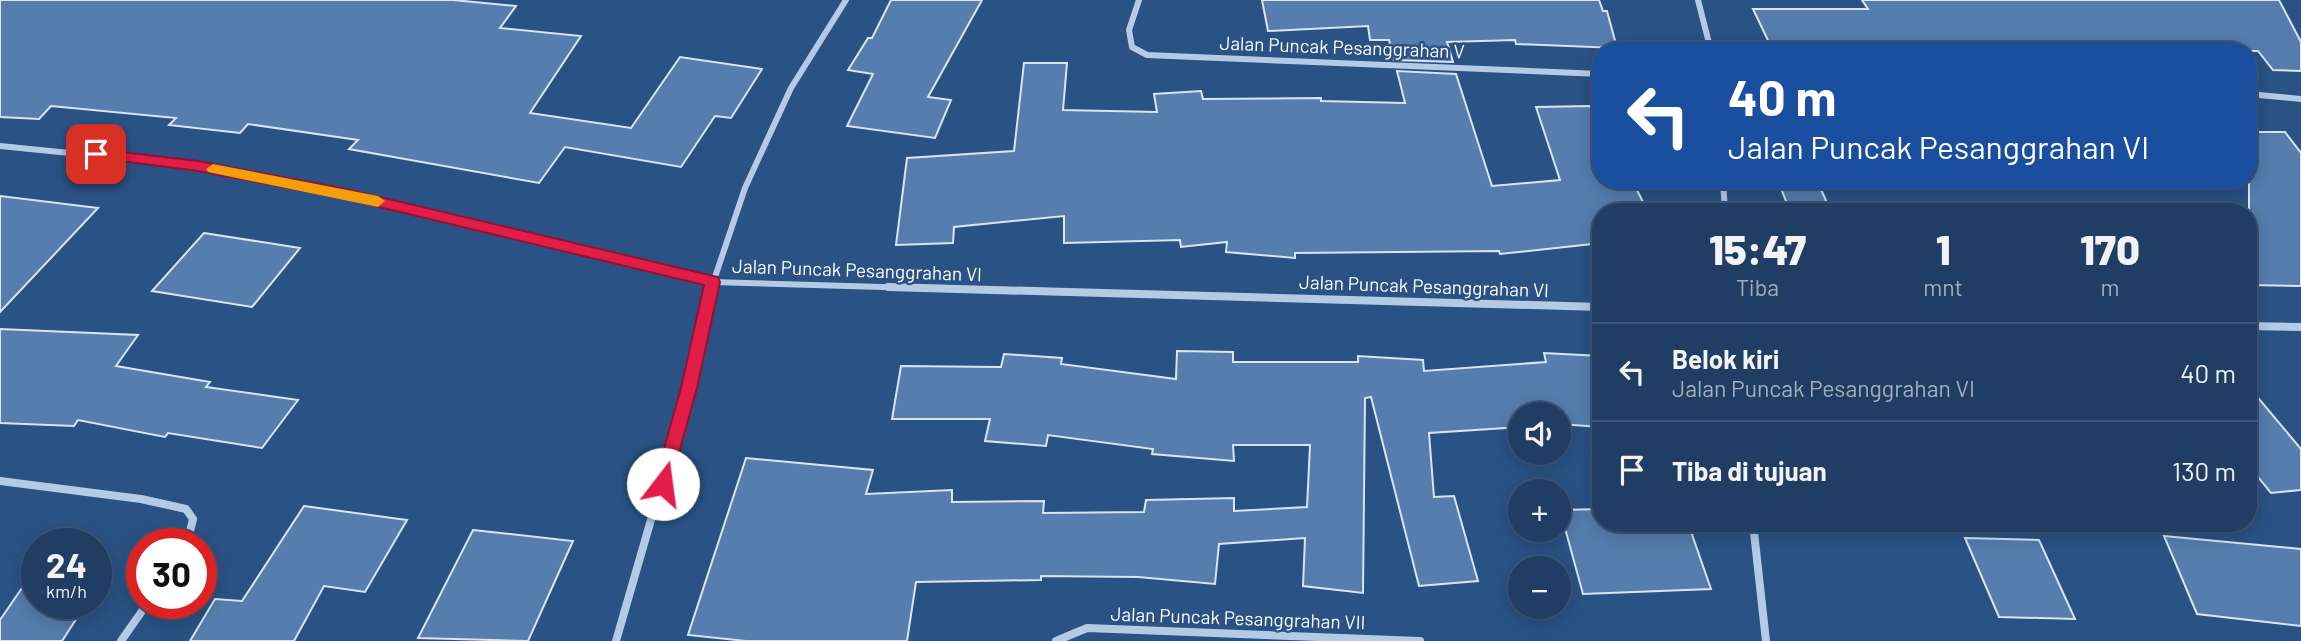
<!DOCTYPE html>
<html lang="id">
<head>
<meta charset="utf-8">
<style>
	body { margin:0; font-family:Barlow,sans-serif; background:#2d496c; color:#f1f3f6; height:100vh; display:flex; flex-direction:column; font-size:26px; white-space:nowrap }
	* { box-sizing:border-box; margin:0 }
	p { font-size:23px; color:#a2aebe }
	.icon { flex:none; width:38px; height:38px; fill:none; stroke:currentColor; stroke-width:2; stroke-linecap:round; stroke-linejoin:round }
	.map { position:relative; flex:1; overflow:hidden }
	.side { position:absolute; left:1592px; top:203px; width:665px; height:329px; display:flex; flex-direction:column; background:#203e63; border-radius:28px; box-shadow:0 4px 18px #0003,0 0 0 2px #3d5778 }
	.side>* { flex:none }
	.guide { position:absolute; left:1592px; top:42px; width:665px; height:147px; border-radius:28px; box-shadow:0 4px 18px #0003,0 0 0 2px #3d5778; background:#1a4fa0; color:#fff; overflow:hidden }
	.controls { position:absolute; left:1508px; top:402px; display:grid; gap:14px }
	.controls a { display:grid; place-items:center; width:63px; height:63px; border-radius:50%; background:#203e63; box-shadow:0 4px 18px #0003,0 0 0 2px #3d5778; font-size:35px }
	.speed { position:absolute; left:21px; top:528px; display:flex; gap:14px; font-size:35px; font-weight:700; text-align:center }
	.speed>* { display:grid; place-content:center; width:91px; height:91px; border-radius:50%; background:#203e63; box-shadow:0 4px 18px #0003,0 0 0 2px #3d5778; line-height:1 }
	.speed small { font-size:18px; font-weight:400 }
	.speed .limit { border:10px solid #d22; background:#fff; color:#111 }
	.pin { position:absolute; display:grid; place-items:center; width:60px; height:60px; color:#fff; margin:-30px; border-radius:14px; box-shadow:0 4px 10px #0006 }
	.me { position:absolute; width:77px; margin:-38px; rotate:15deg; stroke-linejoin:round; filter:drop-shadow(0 0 5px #0008) }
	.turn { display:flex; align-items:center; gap:24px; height:147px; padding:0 21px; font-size:32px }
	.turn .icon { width:91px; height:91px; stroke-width:2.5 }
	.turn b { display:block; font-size:49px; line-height:60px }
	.eta { display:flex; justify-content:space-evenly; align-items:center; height:119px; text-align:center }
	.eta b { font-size:42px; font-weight:800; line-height:49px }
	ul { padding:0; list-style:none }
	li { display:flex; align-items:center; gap:21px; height:98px; padding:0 21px; border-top:2px solid #3d5778 }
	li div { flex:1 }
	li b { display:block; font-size:26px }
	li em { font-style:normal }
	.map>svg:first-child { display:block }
</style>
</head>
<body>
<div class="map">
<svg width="2301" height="641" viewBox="0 0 2301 641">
	<rect width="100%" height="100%" fill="#2a5284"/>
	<!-- building -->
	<path fill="#567dad" stroke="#d7e5f5" stroke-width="2" d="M0,0h453l63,6 -16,22 81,8 -51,77 101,15 49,-71 82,12 -31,49 -16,-2 -34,51 -116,-20 -26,36 -190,-34 9,-9 -110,-16 -8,9 -71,-8 7,-7 -125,-12 -12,13 -39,-2z
		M891,0h91l-54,97 23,3 -16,38 -88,-12 26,-52 -25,-4 20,-32h4z
		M1262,0h337l4,11h4l10,37 -101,-4 -1,-4 -68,2 6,20 -59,-2 -5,-20h-19l-2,-14 -100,5z
		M1862,0h417l22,42v29l-28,-1 -15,-19h-485l-20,-42h115z
		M1024,63h43l-4,47 94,2 -3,-18 47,-3 2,8 118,-1v3l84,2 -8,-32 59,3 36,112 68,-6 -24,-73 54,-1 11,29v45h31l16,32h-47v31l-101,11 -1,-3 -204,2v5l-69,-6 1,-10 -46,5 -1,-7 -116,3v-27l-110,11 -1,16 -57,2 11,-87 107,-7z
		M2249,132h36l16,21v133l-52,-1z
		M1778,180h39l14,32h-41z
		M0,196l98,12 -98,104z
		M204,233l96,15 -48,59 -100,-16z
		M0,329l138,6 -22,31 94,16 -4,5 92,13 -36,48 -94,-15 -3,4 -87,-17 -4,6 -74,-3z
		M1177,351l56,1v10h125v-6l65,4 1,11 122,-9 -2,-9 57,3v71l-42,-3v-9h-38v12l-92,6 5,64 20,-1 24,85 -59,5 -48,-189 -6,1 -2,195 -60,-7 2,-48 -86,6 -4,40 -77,-7 -97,-1v4l-125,2 -9,59h-161l-58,-6 58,-177 127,12 -7,24 86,-4v12l92,-1 -1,12 101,-1 2,-12 88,-2v13l73,-4 3,-62h-77l1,16 -82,-7 1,-5 -105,-14 -2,11 -61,-5 5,-22h-98l9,-53 100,1 3,-13 58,4 -1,6 115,15z
		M2249,387l52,62v41l-30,3 -22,-27z
		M304,506l103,14 -42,72 -41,-6 -30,55h-104l25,-42 27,2z
		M1601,509v14h87l23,66 -128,5 -23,-84z
		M473,530l100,11 -45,100 -110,-3z
		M2164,536l137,13v77l-104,-12z
		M1965,538l74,2 36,79 -76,-2z
		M37,566v38h49l-24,37h-62v-21z"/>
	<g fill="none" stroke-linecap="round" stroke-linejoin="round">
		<!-- street-far1 -->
		<path stroke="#b4cbe6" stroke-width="6" d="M1139,0l-10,30 3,17 15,8 454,19
			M1698,0l13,51
			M2249,94l52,5
			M0,146l199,20 148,28 365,88 238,7
			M1723,180l2,32
			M711,289l34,-101 46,-100 55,-88"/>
		<!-- street -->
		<path stroke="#b4cbe6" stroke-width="8" d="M888,287l713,20
			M2249,326l52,1
			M0,481l141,18 45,10 7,10 -6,25
			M1753,523l13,118
			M121,641l26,-37
			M616,641l73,-253 22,-101
			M1056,641l31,-13 333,13"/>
	</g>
	<!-- route -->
	<path fill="#e11d48" stroke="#92132f" stroke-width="2" d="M96,149l102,12 148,28 372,88 2,5 -23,106 -28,101 -6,3 -9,-8 27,-96 23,-103 -358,-86 -148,-28 -107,-14v-7z"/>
	<!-- slow -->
	<path fill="#f59e0b" d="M213,164l165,32 7,5 -7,6 -170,-35 -2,-3z"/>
	<g text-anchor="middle" stroke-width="5" stroke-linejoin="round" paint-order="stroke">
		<!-- street labels -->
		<g font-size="19" fill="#fff" stroke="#2a5284">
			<text transform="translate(1342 47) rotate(2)" y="7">Jalan Puncak Pesanggrahan V</text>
			<text transform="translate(857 270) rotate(2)" y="7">Jalan Puncak Pesanggrahan VI</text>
			<text transform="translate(1424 286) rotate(2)" y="7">Jalan Puncak Pesanggrahan VI</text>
			<text transform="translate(1238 618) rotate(2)" y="7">Jalan Puncak Pesanggrahan VII</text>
		</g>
	</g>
</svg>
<div class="controls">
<a><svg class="icon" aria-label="sound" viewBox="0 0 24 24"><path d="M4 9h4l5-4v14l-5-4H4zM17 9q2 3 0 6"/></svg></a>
<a>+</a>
<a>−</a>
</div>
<div class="speed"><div>24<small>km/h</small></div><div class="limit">30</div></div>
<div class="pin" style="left:96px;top:154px;background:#d93025"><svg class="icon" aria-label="arrive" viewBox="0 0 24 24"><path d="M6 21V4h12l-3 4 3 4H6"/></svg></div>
<svg class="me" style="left:663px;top:484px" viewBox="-20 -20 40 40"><circle r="19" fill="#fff"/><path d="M0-13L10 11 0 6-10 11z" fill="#e11d48"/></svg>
<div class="guide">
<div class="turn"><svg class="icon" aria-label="left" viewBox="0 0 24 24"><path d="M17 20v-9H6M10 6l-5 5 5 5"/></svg><div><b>40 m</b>Jalan Puncak Pesanggrahan VI</div></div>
</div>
<section class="side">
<div class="eta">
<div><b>15:47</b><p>Tiba</p></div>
<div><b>1</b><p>mnt</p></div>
<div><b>170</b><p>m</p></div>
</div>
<ul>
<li><svg class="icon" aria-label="left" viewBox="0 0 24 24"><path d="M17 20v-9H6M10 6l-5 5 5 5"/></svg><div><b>Belok kiri</b><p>Jalan Puncak Pesanggrahan VI</p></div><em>40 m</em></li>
<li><svg class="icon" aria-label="arrive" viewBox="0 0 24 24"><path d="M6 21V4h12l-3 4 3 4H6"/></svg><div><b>Tiba di tujuan</b></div><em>130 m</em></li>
</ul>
</section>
</div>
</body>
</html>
